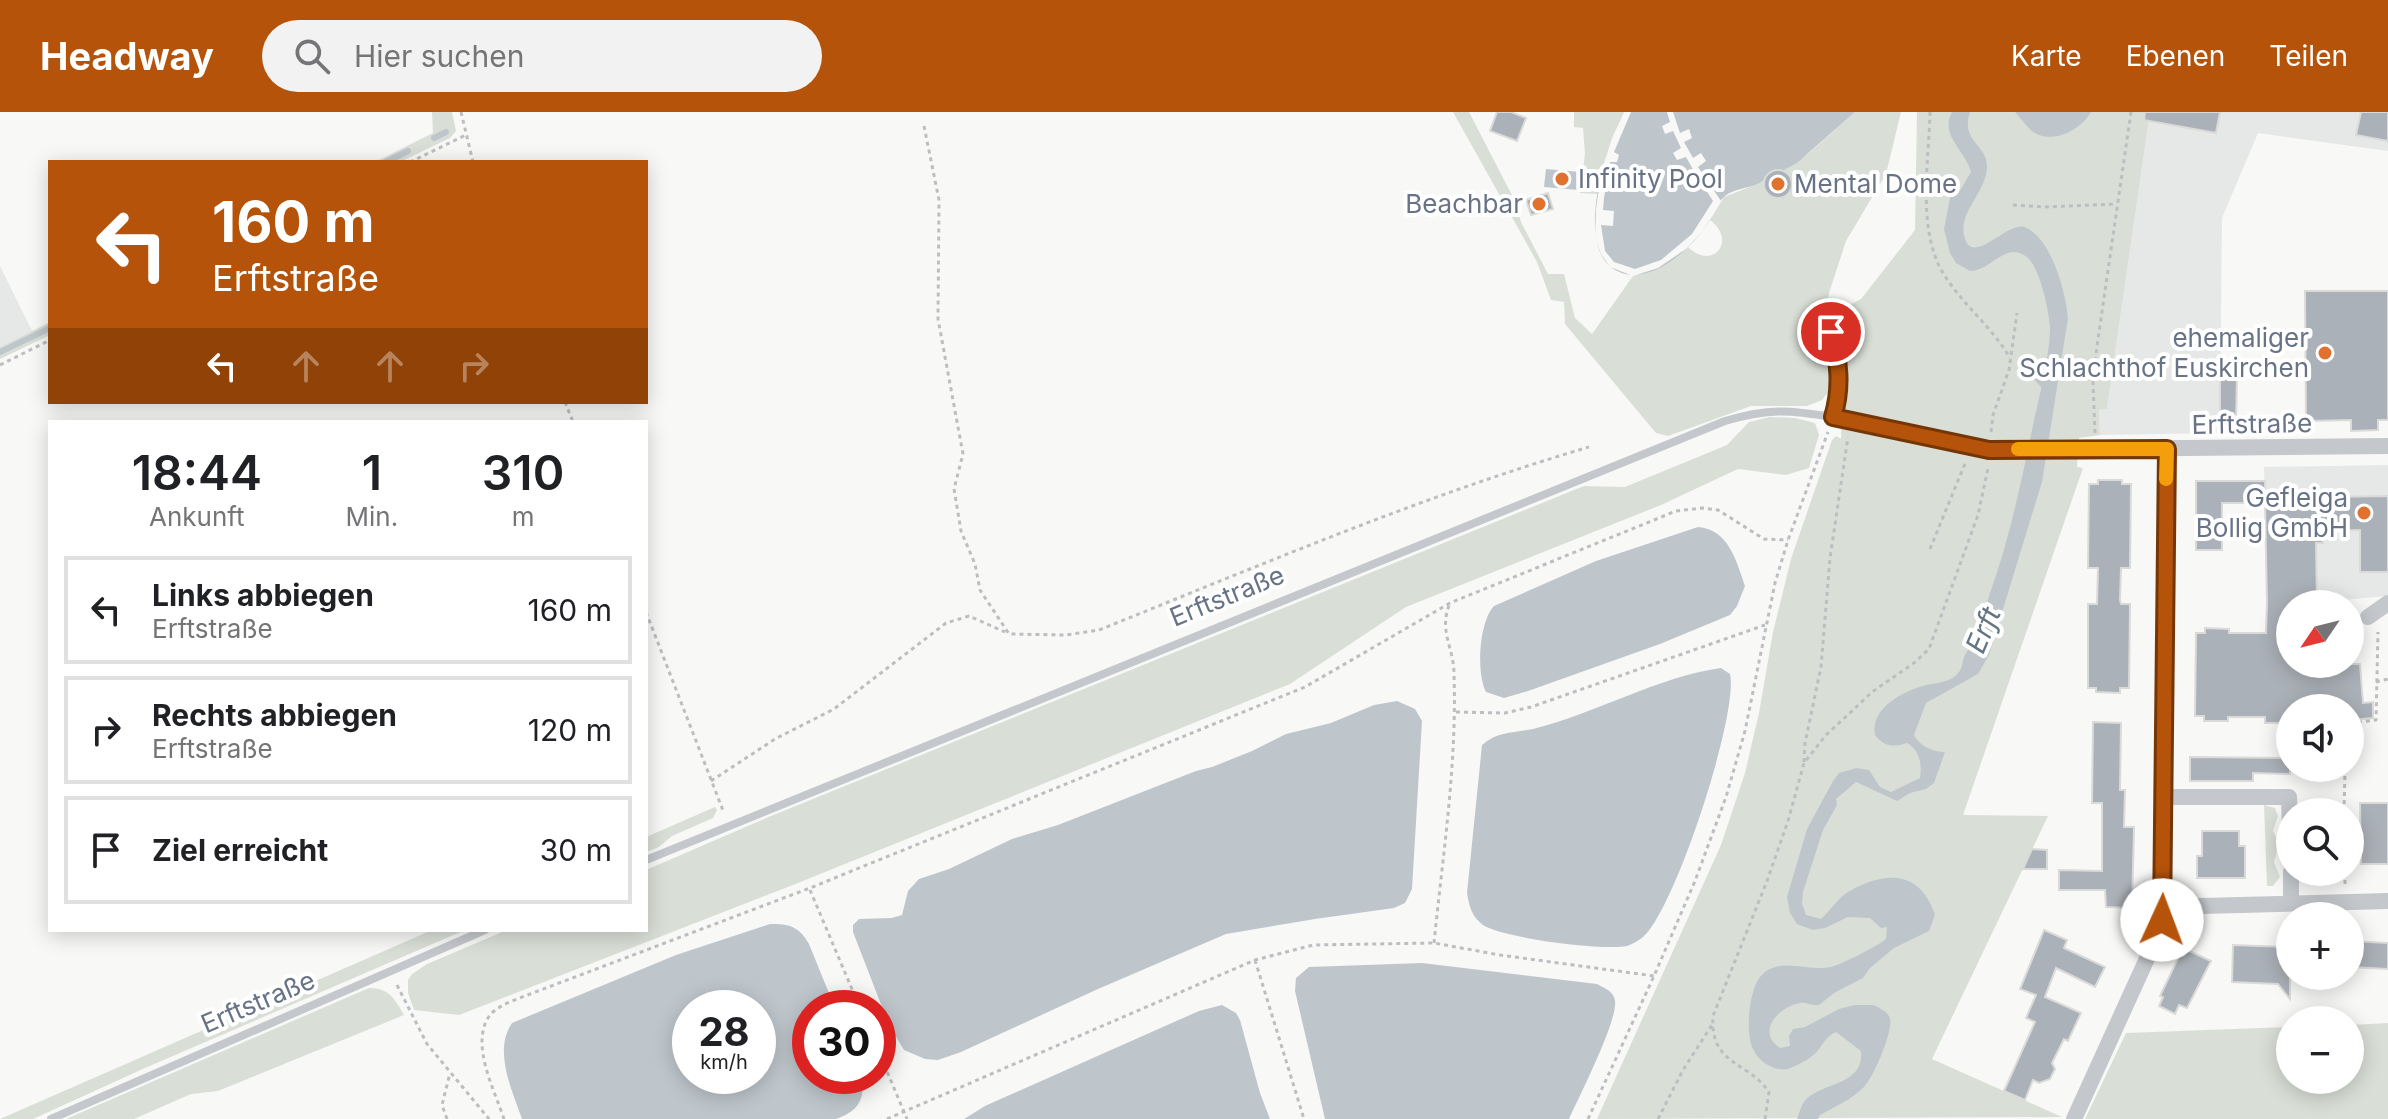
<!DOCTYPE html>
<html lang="de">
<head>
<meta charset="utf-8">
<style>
	body { margin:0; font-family:Inter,sans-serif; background:#f2f2f2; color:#202124; height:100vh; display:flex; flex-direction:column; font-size:30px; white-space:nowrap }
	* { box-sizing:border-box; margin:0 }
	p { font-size:26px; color:#757577 }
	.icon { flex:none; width:44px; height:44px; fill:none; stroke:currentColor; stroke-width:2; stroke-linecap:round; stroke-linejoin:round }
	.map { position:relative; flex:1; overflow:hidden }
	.panel { position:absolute; left:48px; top:308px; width:600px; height:512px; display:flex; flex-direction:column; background:#fff; border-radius:0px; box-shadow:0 4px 20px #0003 }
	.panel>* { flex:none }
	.top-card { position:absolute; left:48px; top:48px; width:600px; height:244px; border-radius:0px; box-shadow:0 4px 20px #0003; background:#b45309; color:#fff; overflow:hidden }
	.needle { width:52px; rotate:235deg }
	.tools { position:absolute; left:2276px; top:478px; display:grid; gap:16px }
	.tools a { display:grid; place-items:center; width:88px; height:88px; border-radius:50%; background:#fff; box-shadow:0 4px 20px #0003; font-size:40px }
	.speed { position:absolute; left:672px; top:878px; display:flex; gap:16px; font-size:40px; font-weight:700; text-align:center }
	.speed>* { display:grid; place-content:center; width:104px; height:104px; border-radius:50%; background:#fff; box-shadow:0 4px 20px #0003; line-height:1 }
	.speed small { font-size:20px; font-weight:400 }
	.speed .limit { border:12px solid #d22; background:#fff; color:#111 }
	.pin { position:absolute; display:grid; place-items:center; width:68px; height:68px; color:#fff; margin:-34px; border:4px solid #fff; border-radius:50%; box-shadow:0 2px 8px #0007 }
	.me { position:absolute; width:88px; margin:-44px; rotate:2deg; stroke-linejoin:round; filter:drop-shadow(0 0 6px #0008) }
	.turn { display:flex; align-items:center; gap:28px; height:168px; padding:0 32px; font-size:36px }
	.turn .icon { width:104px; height:104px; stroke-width:2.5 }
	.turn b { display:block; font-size:56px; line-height:68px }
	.lanes { display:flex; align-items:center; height:76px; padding:0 32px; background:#0003; justify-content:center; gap:40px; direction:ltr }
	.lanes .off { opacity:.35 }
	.eta { display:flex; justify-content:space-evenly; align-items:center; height:136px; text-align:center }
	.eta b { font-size:48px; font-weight:600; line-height:56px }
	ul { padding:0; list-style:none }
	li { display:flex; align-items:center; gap:24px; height:108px; margin:0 16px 12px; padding:0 16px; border:4px solid #e0e0e0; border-radius:0px }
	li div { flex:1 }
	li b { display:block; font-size:30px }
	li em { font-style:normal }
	header { display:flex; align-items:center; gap:48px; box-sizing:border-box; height:112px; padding:0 40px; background:#b45309; color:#fff }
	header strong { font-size:38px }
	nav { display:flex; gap:44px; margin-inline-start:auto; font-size:28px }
	.search { width:560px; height:72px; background:#f2f2f2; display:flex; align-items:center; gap:20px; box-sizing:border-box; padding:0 28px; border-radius:44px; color:#757577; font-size:30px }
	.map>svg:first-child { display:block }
</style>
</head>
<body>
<header>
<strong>Headway</strong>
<div class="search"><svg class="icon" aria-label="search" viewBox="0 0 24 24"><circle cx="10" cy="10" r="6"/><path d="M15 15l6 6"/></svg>Hier suchen</div>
<nav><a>Karte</a><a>Ebenen</a><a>Teilen</a></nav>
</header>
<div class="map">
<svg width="2388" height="1007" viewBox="0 0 2388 1007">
	<rect width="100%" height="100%" fill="#f8f8f6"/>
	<!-- built -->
	<path fill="#e6e7e7" d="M2150,0h238v39l-130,-18 -36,85 -2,215 -120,2 -1,-25 8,-1z
		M0,154l32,65 -32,16z
		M2388,353v131l-94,8 -27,-1 -3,-136z"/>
	<!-- green -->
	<path fill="#d9dfd7" d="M432,0h20l4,19 -6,7 -50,24h-25l58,-29z
		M1453,0h16l46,89 6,21 27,52h16l11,44 17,16 41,-58 25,-8 30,-21c24,24 50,-6 22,-27l14,-23 41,-16 6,-9 11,-1 26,-17 47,-42h46l-15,62 -40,67 -17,52 -7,42 8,36 -1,20 -7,9 -15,6h-56l-83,30 -12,-3 -91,-109 -1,-22 -13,-2 -14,-38z
		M1574,0h50l-19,47 -7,35 -18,-1 5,-39 -2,-26 -9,-1z
		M1917,0h233l-43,297 -8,1 1,25 -21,3 -2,29 6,1 -120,347 85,1 -116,243 130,58 -465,2 124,-274 24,-72 14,-60 14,-81 18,-73 41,-119 4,-4 5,3 2,-61 -7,-66 25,-13 54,-69z
		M50,210v13l-50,24v-12z
		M1770,305l25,1 20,5 4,12 -10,33 -23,7 -48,-6 -77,36 -255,102 -116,77 -497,201 -334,130 -45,-5 -6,-17v-13l4,-6 15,-10 80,-34h139v-60l125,-54 813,-330 41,1 102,-42 22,-23z
		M2264,693l11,3 3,8 -5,15 6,13 -5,18 6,15 -7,9h-6z
		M715,695l2,3 -4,8 -41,18 -13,11 -13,5v-15z
		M432,818h33l-320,138 -112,51h-33z
		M369,876c20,0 26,11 35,27l-186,76 -27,3 -57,25h-68z
		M2388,911v96h-303l41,-86 164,-6v53h60v-55z"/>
	<!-- water -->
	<path fill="#bec6cc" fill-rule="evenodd" d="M1624,0h231l-58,51 -15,8 -11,1c-3,3 -4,7 -8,9 -11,8 -28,6 -39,16 -8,7 -11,18 -16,26 -13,20 -33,39 -55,48 -14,5 -28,6 -41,-3 -37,-28 -5,-123 12,-156z
		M1952,0h18c-10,30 18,32 17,55 -1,26 -28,44 -23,68 7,34 42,-13 60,-8 27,9 42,66 44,91l-26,164 -53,173 -11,19 -52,29 -12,32c5,11 20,17 31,17l-11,31 -8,6 -16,4 -13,8 -41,-19 -20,17 1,6 -14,25 -20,62 -1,11 4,12 15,4c9,-8 16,-20 27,-27 36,-21 72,-23 87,23l-6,16 -35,17 -24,20 -7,10 -29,15 -15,12c-7,1 -13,-3 -19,-2 -22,4 -44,29 -20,45l10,-2 -1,-10 4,-7 12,-2 34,-18 16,-4h18c5,2 13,6 16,11 7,11 -16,62 -25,71 -13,13 -28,19 -44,28l-2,4h-21c3,-8 5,-18 13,-23 19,-14 54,-13 51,-45l-25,-19c-10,5 -11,9 -17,17 -6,9 -21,16 -31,20 -5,1 -13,0 -18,-3 -7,-3 -14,-10 -17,-17 -8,-15 -4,-59 7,-72 18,-22 47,-5 71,-10 11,-3 45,-20 55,-28l1,-12 -6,1 -11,-10 -22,-1 -23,11 -12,2 -16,-6 -7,-11 -3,-16 20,-68 26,-48 6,-8 18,-5 12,2 11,17 11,5 29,-14c2,-13 0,-28 -13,-35 -13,5 -24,3 -32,-8 -5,-27 28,-44 51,-50 11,-2 26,-3 33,-13 4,-5 3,-12 6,-17 12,-19 18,-40 25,-62 18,-50 29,-101 40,-153 6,-32 20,-81 20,-113 -1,-16 -10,-58 -22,-69 -22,-19 -36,13 -58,13l-14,-8 -6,-10 -6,-24 6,-31 11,-9 10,-17c-5,-21 -32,-37 -19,-60z
		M2015,0h76c-9,16 -33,30 -52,23 -10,-3 -17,-16 -24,-23z
		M1546,57l34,3 -2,18 -34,-3z
		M1698,415c31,3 38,33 47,59l-8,20 -7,9 -70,29 -132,47 -24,7 -18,-6c-10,-19 -7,-70 8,-86l102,-45z
		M1721,556l9,6c9,40 -56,238 -87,263 -5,4 -10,7 -16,9 -23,5 -125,-8 -144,-21 -11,-8 -14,-19 -16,-32l15,-148c16,-14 32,-12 51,-16 64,-16 124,-52 188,-61z
		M1397,589l18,8 7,12 -10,168 -7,14 -11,5 -79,11 -89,15 -128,55 -137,63 -23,8 -13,-1 -21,-9 -15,-25 -36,-93v-7l6,-6 33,-1 10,-3 6,-24 11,-12 30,-10 63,-30 46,-14 138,-54 16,-4 40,-16 34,-17 45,-11 43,-18z
		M770,812c19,0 29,2 39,20l26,64h-25v68h52c3,23 -3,35 -26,43h-314c-10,-29 -29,-68 -10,-96l164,-68zM758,896v68h-68v-68z
		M1422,851l175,21c7,4 17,7 18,17 3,19 -36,96 -46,118h-244l-30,-128 1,-13 13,-11z
		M1222,893l14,8 4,7 20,73 10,26h-306l21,-13 126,-56 88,-39z"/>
	<!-- pier -->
	<path fill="#f8f8f6" d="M1624,0h7l-17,40 5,3 -2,7h-7l-6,36 -1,12 11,1 -1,15 -12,-1 4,26 9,11 21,7 26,-9 31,-26 21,-33 -13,-20 -8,5 -5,-8 8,-5 -9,-16 -9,3 -4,-7 8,-5 -8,-17 -8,3 -3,-8 8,-4 -3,-10h6l7,21 9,-4 3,9 -8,4 9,16 8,-5 5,8 -8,6 23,34 -18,30 -17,18 -28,19 -25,8 -23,-9 -9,-13 -6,-16 1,-29 5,-35 11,-36z"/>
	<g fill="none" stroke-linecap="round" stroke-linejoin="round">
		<!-- stream -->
		<path stroke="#bec6cc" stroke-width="6" d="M434,26l12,-6
			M386,50l22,-11
			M0,240l50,-24
			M2026,254l19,21"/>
	</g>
	<!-- building -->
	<path fill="#abb1b8" stroke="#dadad8" stroke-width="2" d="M1497,0h14l15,6 -9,23 -27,-10z
		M2145,0h75l-4,21 -72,-13z
		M2361,0h27v29l-32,-6z
		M1764 72a14 14 0 1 1 28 0a14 14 0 1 1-28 0Z
		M1548,81l5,16 -22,6 -5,-15z
		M2305,179h83v129h-10v10l-27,1v-11l-45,1z
		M2220,264h17l-1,45h-16z
		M2098,368h24v4h9l-1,84h-9l-1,32 1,4h9l-1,84h-9v5l-24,-1v-4h-8v-84h9l1,-36h-10l1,-84h9z
		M2196,369h69v17l123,-2v76h-28v-42l-37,1v12h-7l1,61h-27v60h70l3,39 10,-1v16l-23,2v-12h-60v15h-25v-6h-37v4h-24v-5h-9l1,-83h9v-5l24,1v4h37l1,-30 -2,-100h-43v47h-26z
		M2093,610l28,1 -1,67h5l-1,37h10l-2,81 -26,-1 -1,-17h-46v-20l43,1v-68h-10z
		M2190,645l100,1v16l-37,-1v8h-63z
		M2360,691h28v61h-27z
		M2202,719h37v15h6v32h-48v-22h5z
		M2032,737l15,1v19h-24z
		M2044,818l23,10 -3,8 41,19 -10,20 -39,-19 -11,29 36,16 -13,28 -4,-2 -12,24 3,6 -5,10 -11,4 -6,-3 -8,20 -21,-9 31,-69 -9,-4 10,-23 -16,-6z
		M2350,829l38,2v26l-38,-2z
		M2233,833l57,2v52l-12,-15 -46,-2z
		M2183,836l28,13 -24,47 -8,-3 -4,9 -16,-8 4,-9 -3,-1z"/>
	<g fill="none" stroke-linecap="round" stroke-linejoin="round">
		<!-- path -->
		<path stroke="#bcbec1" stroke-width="3" stroke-dasharray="4 4" stroke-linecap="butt" d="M461,0l12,50
			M1930,0c-1,49 -14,121 15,164 19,30 47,51 65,82
			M924,14l15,74 -1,119 25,135 -9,35 7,42 14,33 5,26 29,44 57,1 33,-5c162,-65 323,-134 490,-183
			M410,50l56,-27
			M2013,93l31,2 73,-3
			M0,253l50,-25
			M565,290l8,20
			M1991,320l2,-17 16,-45 8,-57
			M2095,321l-2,-50 4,-37 34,-234
			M1930,437l36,-88
			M646,500l78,201
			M2376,570l12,-3
			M1456,600l49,1 26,-6 234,-82
			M2350,611l26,-3 2,-88
			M1804,650l1,-19 16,-76 9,-109 18,-121
			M711,669l64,-42 59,-30 112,-86 23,-7 36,16
			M2344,700l1,-44
			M2345,760v12
			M810,778l50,118
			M1434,831c9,-89 23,-179 20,-269 0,-27 -16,-43 -4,-71
			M1255,848l49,159
			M397,873l30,59 62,75
			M878,938l29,69
			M447,1007l-5,-14 8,-32
			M504,1007c-9,-28 -35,-76 -14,-104 7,-8 17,-12 27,-16l293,-111 495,-201 145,-84 226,-92 26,-3 16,2 46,29 24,1
			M887,1007l368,-159 58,-15 121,-2 66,12 154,21
			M1588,1007l66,-143 41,-95 31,-84 19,-66 30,-148 13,-43 40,-108
			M1658,1007l25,-49 29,-45
			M1765,1007l4,-27c-22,-32 -59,-26 -56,-76l54,-135 21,-60 16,-58 22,-28 26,-24 20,-19 42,-29 15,-14 49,-134 10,-47"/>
		<!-- service -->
		<path stroke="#c4c7cb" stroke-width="8" d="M646,748l1079,-439c44,-13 64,-11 108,-4 9,-30 6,-55 -2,-85
			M51,1007l434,-189"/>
		<!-- minor -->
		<path stroke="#c4c7cb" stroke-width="16" d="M1833,305l156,33 399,-4
			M2368,505l20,-14
			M2163,685h126l1,36
			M2291,760v31
			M2164,795l224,-6
			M2074,1007l86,-189 4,-23 3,-458"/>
	</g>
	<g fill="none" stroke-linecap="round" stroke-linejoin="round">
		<defs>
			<path id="route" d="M1831,220c8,29 11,55 2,85l156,33 178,-1 -5,471"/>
		</defs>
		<!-- route casing -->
		<use href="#route" stroke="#753606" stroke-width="20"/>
		<!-- route -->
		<use href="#route" stroke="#b45309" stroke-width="14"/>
		<!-- slow -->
		<path stroke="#f59e0b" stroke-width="14" d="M2018,337h149l-1,30"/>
	</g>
	<!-- markers -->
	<g fill="#e0712e" stroke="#fff" stroke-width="3">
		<circle cx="1562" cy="67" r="8"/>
		<circle cx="1778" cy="72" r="8"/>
		<circle cx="1539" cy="92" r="8"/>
		<circle cx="2325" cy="241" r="8"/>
		<circle cx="2364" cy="401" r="8"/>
	</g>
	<g text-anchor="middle" stroke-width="8" stroke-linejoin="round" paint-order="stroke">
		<!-- poi labels -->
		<g font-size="26" fill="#687486" stroke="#fff" text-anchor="end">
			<text x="1578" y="76" text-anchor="start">Infinity Pool</text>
			<text x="1794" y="81" text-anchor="start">Mental Dome</text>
			<text x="1523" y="101">Beachbar</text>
			<text x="2309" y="235">ehemaliger<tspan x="2309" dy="30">Schlachthof Euskirchen</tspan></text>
			<text x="2348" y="395">Gefleiga<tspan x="2348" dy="30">Bollig GmbH</tspan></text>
		</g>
		<!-- street labels -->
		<g font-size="26" fill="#687486" stroke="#fff">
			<text transform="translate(2252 312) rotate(-1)" y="9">Erftstraße</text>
			<text transform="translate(1227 484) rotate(-22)" y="9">Erftstraße</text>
			<text transform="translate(258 890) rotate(-23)" y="9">Erftstraße</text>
		</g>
		<!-- water labels -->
		<g font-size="28" font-style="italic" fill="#637582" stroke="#fff">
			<text transform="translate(1983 518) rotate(-67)" y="10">Erft</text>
		</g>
	</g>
</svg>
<div class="tools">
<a><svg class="needle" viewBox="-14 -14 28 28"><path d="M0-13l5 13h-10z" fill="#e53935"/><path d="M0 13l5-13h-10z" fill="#757577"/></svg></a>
<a><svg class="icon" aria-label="sound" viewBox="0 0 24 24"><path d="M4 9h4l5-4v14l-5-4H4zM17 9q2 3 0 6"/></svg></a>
<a><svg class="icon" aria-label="search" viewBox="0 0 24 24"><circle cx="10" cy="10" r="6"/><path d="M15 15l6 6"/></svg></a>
<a>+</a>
<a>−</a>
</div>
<div class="speed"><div>28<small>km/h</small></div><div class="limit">30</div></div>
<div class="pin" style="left:1831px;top:220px;background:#d93025"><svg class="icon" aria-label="arrive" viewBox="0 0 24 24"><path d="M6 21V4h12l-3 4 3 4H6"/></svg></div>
<svg class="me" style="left:2162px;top:808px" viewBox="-20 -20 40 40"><circle r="19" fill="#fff"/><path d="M0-13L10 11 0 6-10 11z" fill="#b45309"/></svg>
<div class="top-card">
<div class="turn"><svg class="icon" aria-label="left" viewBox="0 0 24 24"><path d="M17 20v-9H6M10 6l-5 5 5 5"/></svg><div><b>160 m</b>Erftstraße</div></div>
<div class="lanes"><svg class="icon" aria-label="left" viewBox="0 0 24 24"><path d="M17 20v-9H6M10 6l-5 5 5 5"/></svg><svg class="icon off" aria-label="ahead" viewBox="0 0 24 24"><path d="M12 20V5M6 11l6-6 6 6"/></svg><svg class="icon off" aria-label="ahead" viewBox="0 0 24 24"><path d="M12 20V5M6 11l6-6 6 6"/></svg><svg class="icon off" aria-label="right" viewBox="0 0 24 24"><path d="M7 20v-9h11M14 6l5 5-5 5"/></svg></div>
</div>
<section class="panel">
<div class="eta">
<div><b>18:44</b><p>Ankunft</p></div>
<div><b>1</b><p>Min.</p></div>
<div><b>310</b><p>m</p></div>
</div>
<ul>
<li><svg class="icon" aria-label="left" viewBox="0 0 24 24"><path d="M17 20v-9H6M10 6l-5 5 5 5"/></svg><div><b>Links abbiegen</b><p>Erftstraße</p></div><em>160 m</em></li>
<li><svg class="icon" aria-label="right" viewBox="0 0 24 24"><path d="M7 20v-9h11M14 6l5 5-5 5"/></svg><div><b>Rechts abbiegen</b><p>Erftstraße</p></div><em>120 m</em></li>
<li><svg class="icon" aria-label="arrive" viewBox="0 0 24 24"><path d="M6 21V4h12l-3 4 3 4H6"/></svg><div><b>Ziel erreicht</b></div><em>30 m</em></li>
</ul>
</section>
</div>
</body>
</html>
